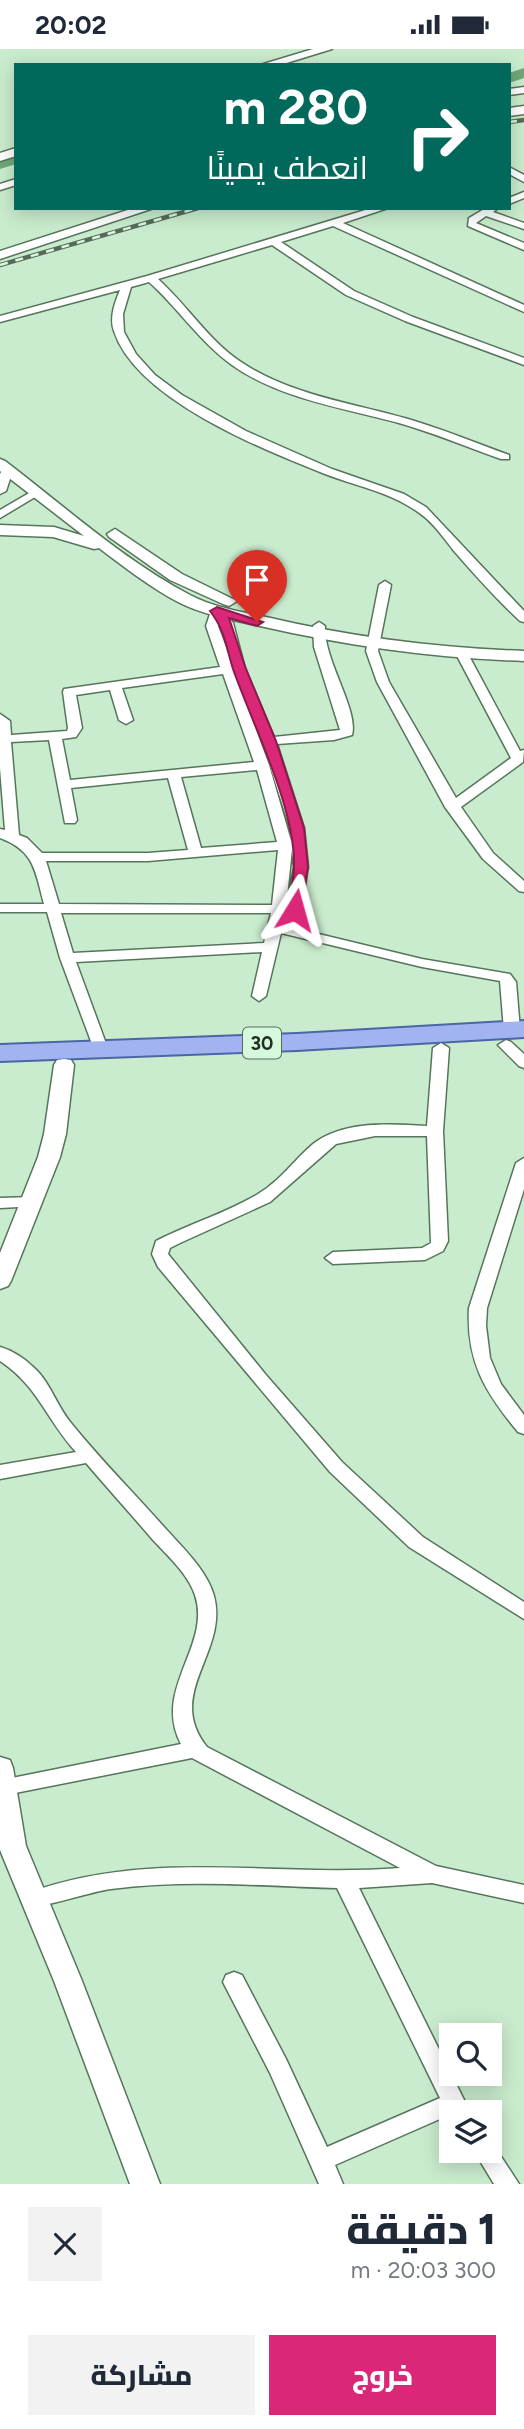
<!DOCTYPE html>
<html lang="ar">
<head>
<meta charset="utf-8">
<style>
	body { margin:0; font-family:Figtree,Cairo,sans-serif; background:#f2f2f3; color:#1f2937; direction:rtl; height:100vh; display:flex; flex-direction:column; font-size:26px; white-space:nowrap }
	* { box-sizing:border-box; margin:0 }
	p { font-size:23px; color:#747a83 }
	.icon { flex:none; width:38px; height:38px; fill:none; stroke:currentColor; stroke-width:2; stroke-linecap:round; stroke-linejoin:round }
	.map { position:relative; height:2135px; overflow:hidden; direction:ltr }
	.sheet { display:flex; flex-direction:column; background:#fff; flex:1 }
	.sheet>* { flex:none }
	.guide { position:absolute; left:14px; top:14px; width:497px; height:147px; border-radius:0px; box-shadow:0 4px 18px #0003; direction:rtl; background:#00695c; color:#fff; overflow:hidden }
	.fabs { position:absolute; left:439px; top:1974px; display:grid; gap:14px }
	.fabs a { display:grid; place-items:center; width:63px; height:63px; border-radius:0px; background:#fff; box-shadow:0 4px 18px #0003; font-size:35px }
	.pin { position:absolute; display:grid; place-items:center; width:60px; height:60px; color:#fff; margin:-72px -30px; border-radius:50% 50% 50% 0; rotate:-45deg; box-shadow:0 0 7px #0007 }
	.pin .icon { rotate:45deg }
	.me { position:absolute; width:77px; margin:-38px; rotate:8deg; stroke-linejoin:round; filter:drop-shadow(0 0 5px #0008) }
	.turn { display:flex; align-items:center; gap:24px; height:147px; padding:0 28px; font-size:32px }
	.turn .icon { width:91px; height:91px; stroke-width:2.5 }
	.turn b { display:block; font-size:49px; line-height:60px }
	.round { display:grid; place-items:center; flex:none; width:74px; height:74px; border-radius:0px; background:#f2f2f3 }
	.headline { display:flex; align-items:center; justify-content:space-between; height:119px; padding:0 28px }
	h1 { font-size:42px; font-weight:800; line-height:52px }
	.primary-button { display:flex; gap:14px; margin-top:auto; padding:14px 28px }
	.primary-button a { flex:1; height:80px; border-radius:0px; background:#db2777; color:#fff; font-size:28px; font-weight:800; line-height:80px; text-align:center }
	.primary-button a+a { background:#f2f2f3; color:#1f2937 }
	.status { display:flex; justify-content:space-between; align-items:center; height:49px; padding:0 35px; background:#fff; direction:ltr }
	.status svg { height:19px; fill:currentColor }
	.map>svg:first-child { display:block }
</style>
</head>
<body>
<div class="status"><b>20:02</b><svg viewBox="0 0 49 12"><path d="M0 12V9h3v3zM5 12V6h3v6zM10 12V3h3v9zM15 12V0h3v12zM26 1h20v11H26zM47 4h2v5h-2z"/></svg></div>
<div class="map">
<svg width="524" height="2135" viewBox="0 0 524 2135">
	<rect width="100%" height="100%" fill="#caecce"/>
	<g fill="none" stroke-linecap="round" stroke-linejoin="round">
		<!-- river -->
		<path fill="#6fa879" fill-rule="evenodd" d="M524,19v10l-15,5v-10z
			M16,105v10l-16,5v-10z"/>
		<defs>
			<path id="minor" d="M524,38v6l-15,2v-6z
				M509,118l15,8v7l-15,-8z
				M16,130v6l-16,5v-6z
				M524,143v6l-15,6v-6z
				M372,159h16l-45,15 181,82v7l-191,-86 -52,16 73,49 59,26 111,41v7l-119,-44 -59,-26 -74,-50 -114,34c29,26 50,61 83,83 49,33 111,41 167,57 34,10 68,24 101,36v4h-8c-34,-12 -67,-26 -102,-36 -55,-15 -119,-24 -167,-58 -32,-23 -54,-57 -83,-83l-18,5 -8,27 1,18 12,22 19,21 27,20 64,36 86,38 72,25 22,13 98,104v11l-4,-1c-24,-22 -45,-46 -66,-70 -11,-14 -21,-29 -36,-39 -28,-20 -62,-26 -93,-38 -63,-25 -189,-75 -211,-143 -5,-13 1,-29 6,-41l-120,32v-6l147,-40z
				M486,159h12l-5,4 31,11v6l-38,-13 -10,7 48,20v7l-56,-24 1,-8z
				M7,418l6,3 -7,21 -6,3v-20l3,-6z
				M36,440l4,1v4l-40,24v-8z
				M385,532l6,4 -13,66 11,31 67,116 55,-40 -55,-104 2,-3h8l2,3 52,97 4,-1 -1,12 -62,45 32,46 31,28v11l-5,-1 -36,-32 -38,-52 -68,-125 -11,-31 13,-66z
				M217,558l4,1 12,15 12,46 29,68 66,-7 -26,-83 -1,-21 6,-4 6,4c-2,33 34,84 27,109l-18,5 -57,4 27,84 4,39 -10,62 124,30 88,15 6,8 4,48 -3,3h-10l-3,-3 -4,-49 -78,-14 -141,-34 -15,63 -7,5 -7,-5 10,-44 -186,10 32,87 -3,3h-10l-35,-94 -13,-46h-47v-8h44c-9,-33 -9,-53 -44,-66v-9l5,1 -5,-62v-54l10,7 1,14 56,-4 1,-3 -5,-36 1,-3 156,-22 -14,-41 5,-15zM220,573l1,2 9,34 -12,-32zM223,625l31,88 -184,18 -8,-41 14,-2 6,-9 -6,-33 34,-5 9,30 7,4 7,-4 -11,-32zM242,643l20,49 28,87 1,13 -22,-76zM49,691l16,83h10l2,-3 -6,-32 97,-10 20,72 -40,3h-106l-15,-15 -8,-3 -8,-93zM257,721l20,72 -76,6 -20,-71zM292,800l2,18 -10,59zM278,801l-6,55 -213,-1 -13,-43h102zM61,864h210l-7,30 -191,10z
				M506,991l5,2 13,12v14l-5,-2 -21,-21z
				M441,994l8,5 -6,83 5,110 -5,10 -18,9 -92,4 -8,-6 8,-6 89,-4 9,-5 -4,-107h-52l-39,8 -66,58 -90,41 -10,5 -2,6 98,121 76,87 81,75 101,65v17l-115,-72 -79,-75 -172,-205 -6,-13 4,-13c33,-17 70,-28 102,-47 22,-13 36,-34 55,-50 31,-24 78,-20 114,-18l6,-78z
				M524,1109v31l-37,119 -1,18 4,32 11,26 23,31v19l-6,-2c-33,-40 -52,-71 -49,-124l47,-145z
				M32,1148l6,1 2,4 -2,4 -38,2v-10z
				M0,1298c11,3 24,11 32,19 18,15 24,39 39,57 29,36 62,69 93,104 17,19 43,43 50,69 15,56 -50,98 -7,151l229,119 88,19v18l-92,-20 -73,5 111,224h-18v7l-3,-4 -114,50 8,19h-24l-49,-111 -47,-91 3,-7 8,-3 8,3 44,84 41,88 113,-49 -103,-210c-75,-2 -151,-9 -226,1 -19,2 -71,21 -83,16l-4,-6 4,-6c124,-45 245,-15 372,-25l-208,-110 -192,38 2,-16 179,-36c-29,-55 31,-98 14,-149 -7,-21 -27,-39 -42,-55 -22,-26 -45,-51 -67,-77l-86,16v-14l76,-13c-30,-33 -38,-66 -76,-91z
				M490,2093l3,2 26,40h-25l-20,-33h16z"/>
			<path id="tertiary" d="M313,0h19l-52,16h-20z
				M524,57v8l-15,2v-8z
				M16,99v8l-16,5v-8z
				M134,159h20l-154,51v-8z
				M0,410l5,2c58,44 121,101 185,134 23,12 51,17 76,22 85,20 171,31 258,34v10c-89,-3 -177,-15 -264,-35 -27,-6 -57,-11 -82,-24 -28,-15 -54,-35 -79,-54l-5,1 -41,-12 -53,-2v-10l54,2 30,9 -84,-65z
				M115,480l67,45 55,27 -8,5 -6,-2 -53,-24 -61,-43 -2,-3z
				M64,1010l7,1 3,5 -8,69 -6,23 -49,124 -3,5 -8,3v-36l38,-96 6,-23 10,-69 3,-5z
				M0,1708l10,3 3,8 13,78 56,135 78,203h-30l-76,-203 -54,-131z"/>
			<path id="primary" d="M524,972v16l-227,13 -297,11v-16l297,-11z"/>
		</defs>
		<!-- minor casing -->
		<use href="#minor" stroke="#56755b" stroke-width="3"/>
		<!-- tertiary casing -->
		<use href="#tertiary" stroke="#56755b" stroke-width="3"/>
		<!-- primary casing -->
		<use href="#primary" stroke="#4c65a3" stroke-width="4"/>
		<!-- minor -->
		<use href="#minor" fill="#fff" fill-rule="evenodd"/>
		<!-- tertiary -->
		<use href="#tertiary" fill="#fff" fill-rule="evenodd"/>
		<!-- primary -->
		<use href="#primary" fill="#a1b4f1" fill-rule="evenodd"/>
		<defs>
			<path id="rail" d="M509,73l15,-2
				M0,216l198,-57"/>
		</defs>
		<!-- rail casing -->
		<use href="#rail" stroke="#576b5a" stroke-width="4.5"/>
		<!-- rail -->
		<use href="#rail" stroke="#d7f9db" stroke-width="2.5" stroke-dasharray="8" stroke-linecap="butt"/>
	</g>
	<!-- route -->
	<path fill="#db2777" stroke="#8e194d" stroke-width="2" d="M217,558l46,15 -6,4 -28,-8 17,51 30,72 28,87 4,39 -8,46h-10l-2,-3c2,-14 5,-29 6,-42 2,-60 -41,-142 -61,-199 -7,-22 -8,-39 -23,-58z"/>
	<g text-anchor="middle" stroke-width="7" stroke-linejoin="round" paint-order="stroke">
		<!-- shield labels -->
		<rect fill="#d7f9db" stroke="#586c5b" stroke-width="2" x="243" y="978.5" width="38" height="31" rx="5"/>
		<g font-size="19" font-weight="bold" fill="#222f24">
			<text x="262" y="1001">30</text>
		</g>
	</g>
</svg>
<div class="fabs">
<a><svg class="icon" aria-label="search" viewBox="0 0 24 24"><circle cx="10" cy="10" r="6"/><path d="M15 15l6 6"/></svg></a>
<a><svg class="icon" aria-label="layers" viewBox="0 0 24 24"><path d="M12 4l9 5-9 5-9-5zM3 14l9 5 9-5"/></svg></a>
</div>
<div class="pin" style="left:257px;top:573px;background:#d93025"><svg class="icon" aria-label="arrive" viewBox="0 0 24 24"><path d="M6 21V4h12l-3 4 3 4H6"/></svg></div>
<svg class="me" style="left:295px;top:861px" viewBox="-20 -20 40 40"><path d="M0-17L14 15 0 8-14 15z" fill="#db2777" stroke="#fff" stroke-width="4"/></svg>
<div class="guide">
<div class="turn"><svg class="icon" aria-label="right" viewBox="0 0 24 24"><path d="M7 20v-9h11M14 6l5 5-5 5"/></svg><div><b>280 m</b>انعطف يمينًا</div></div>
</div>
</div>
<section class="sheet">
<div class="headline"><div><h1>1 دقيقة</h1><p>300 m · 20:03</p></div><a class="round"><svg class="icon" aria-label="close" viewBox="0 0 24 24"><path d="M6 6l12 12M18 6L6 18"/></svg></a></div>
<div class="primary-button"><a>خروج</a><a>مشاركة</a></div>
</section>
</body>
</html>
